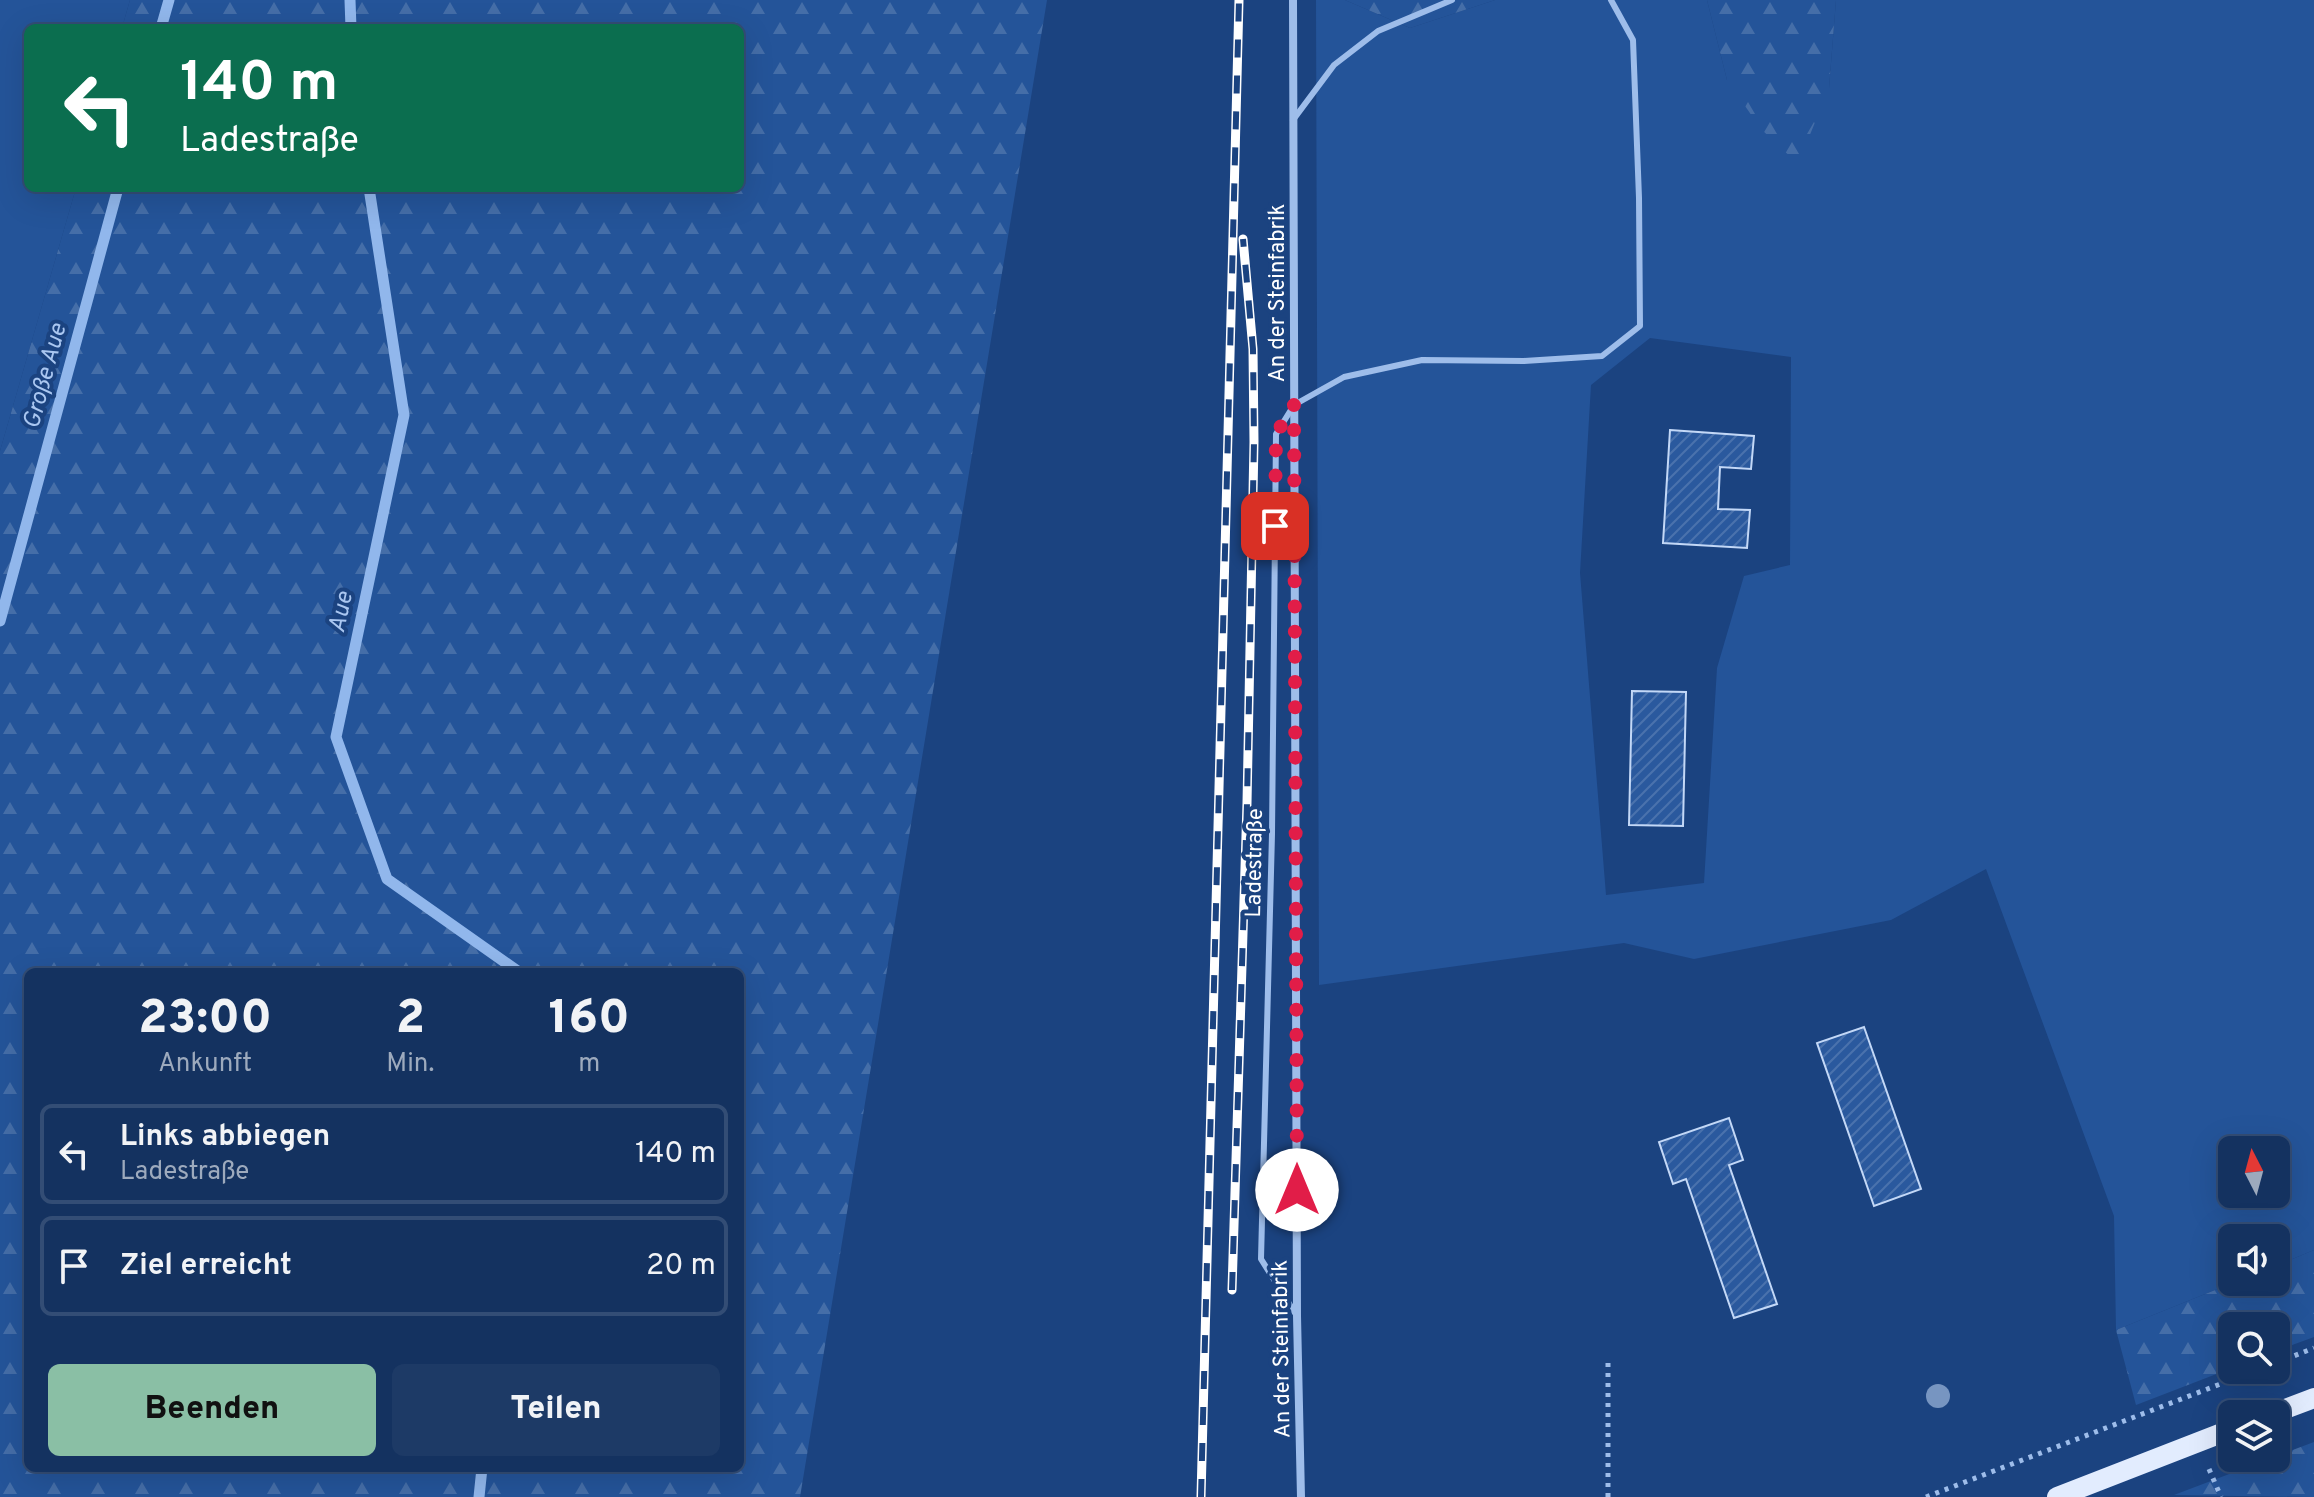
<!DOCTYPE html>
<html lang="de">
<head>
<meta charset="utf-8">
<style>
	body { margin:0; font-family:Overpass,sans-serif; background:#1d3a66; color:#f1f3f6; height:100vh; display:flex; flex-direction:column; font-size:30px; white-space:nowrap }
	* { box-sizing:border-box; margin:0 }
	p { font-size:26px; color:#9daabd }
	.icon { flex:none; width:44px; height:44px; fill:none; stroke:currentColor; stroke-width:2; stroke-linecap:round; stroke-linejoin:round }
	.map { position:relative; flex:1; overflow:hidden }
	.side { position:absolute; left:24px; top:968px; width:720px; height:504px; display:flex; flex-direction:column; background:#143260; border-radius:12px; box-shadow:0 8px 32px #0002,0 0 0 2px #334d75 }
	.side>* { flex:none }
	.banner { position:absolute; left:24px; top:24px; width:720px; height:168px; border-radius:12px; box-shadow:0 8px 32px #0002,0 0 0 2px #334d75; background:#0b6e4f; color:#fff; overflow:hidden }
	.needle { width:52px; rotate:354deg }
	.fabs { position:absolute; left:2218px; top:1136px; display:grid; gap:16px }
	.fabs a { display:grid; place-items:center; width:72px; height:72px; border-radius:12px; background:#143260; box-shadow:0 8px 32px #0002,0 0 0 2px #334d75; font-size:40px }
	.pin { position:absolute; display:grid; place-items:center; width:68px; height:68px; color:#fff; margin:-34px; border-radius:16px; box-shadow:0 4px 12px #0006 }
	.me { position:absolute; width:88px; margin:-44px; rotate:0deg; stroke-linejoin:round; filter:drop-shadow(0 0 6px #0008) }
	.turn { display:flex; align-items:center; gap:28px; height:168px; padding:0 24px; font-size:36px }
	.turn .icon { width:104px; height:104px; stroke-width:2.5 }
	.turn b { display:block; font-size:56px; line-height:68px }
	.eta { display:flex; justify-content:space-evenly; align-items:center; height:136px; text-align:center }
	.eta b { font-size:48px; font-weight:800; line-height:56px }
	.cta { display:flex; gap:16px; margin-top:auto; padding:16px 24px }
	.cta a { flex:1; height:92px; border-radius:12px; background:#8abfa5; color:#111; font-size:32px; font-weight:800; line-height:92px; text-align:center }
	.cta a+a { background:#1d3a66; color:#f1f3f6 }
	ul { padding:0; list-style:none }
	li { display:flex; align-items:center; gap:24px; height:100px; margin:0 16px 12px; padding:0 8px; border:4px solid #334d75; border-radius:12px }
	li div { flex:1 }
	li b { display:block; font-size:30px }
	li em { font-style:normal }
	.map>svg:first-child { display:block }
</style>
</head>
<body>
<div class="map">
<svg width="2314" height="1497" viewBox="0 0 2314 1497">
	<defs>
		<pattern id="forest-firs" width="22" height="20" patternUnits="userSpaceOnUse" patternTransform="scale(2)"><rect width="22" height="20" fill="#245499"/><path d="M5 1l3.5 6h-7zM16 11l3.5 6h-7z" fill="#456ea8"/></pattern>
		<pattern id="building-hatch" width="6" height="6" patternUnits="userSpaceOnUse" patternTransform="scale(2)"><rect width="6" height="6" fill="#2a599e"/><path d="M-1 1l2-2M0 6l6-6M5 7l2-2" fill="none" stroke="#4a72ad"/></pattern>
	</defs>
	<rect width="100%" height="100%" fill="#1b4380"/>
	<!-- green -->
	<path fill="#245499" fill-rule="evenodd" d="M0,0h130l-8,28h-94v160h48l-76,263z
		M1316,0h29l65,28 85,-28h212l20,80 102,8 7,-88h478v1250l-38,16v-28h-44v44h3l-119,48 -2,-114 -128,-347 -95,51 -197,39 -70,-16 -305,42zM1650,338l141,19 -1,208 -46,11 -27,92 -13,215 -98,12 -26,-322 11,-188zM2232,1150h44v44h-44z"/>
	<!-- forest -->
	<path fill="url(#forest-firs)" fill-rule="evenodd" d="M130,0h917l-247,1497h-800v-1046l76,-263h664v-160h-618zM28,972h712v496h-712z
		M1345,0h150l-85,28z
		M1707,0h129l-7,88 -31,76 -37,-35 -34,-49z
		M2314,1250v87l-38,14v-25h-44v42l-96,37 -20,-75 119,-48h41v-16z
		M2314,1442v55l-140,-2z"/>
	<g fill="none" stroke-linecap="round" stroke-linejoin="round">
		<!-- stream -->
		<path stroke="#91b7ec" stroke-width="11" d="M350,0l1,28
			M161,28l8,-28
			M369,188l35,227 -68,322 51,142 132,93
			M0,621l118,-433
			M479,1497l3,-29"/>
	</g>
	<!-- building -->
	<path fill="url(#building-hatch)" stroke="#c3d8f7" stroke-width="2" d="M1670,430l84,6 -3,33 -31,-2 -2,42 32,1 -3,38 -84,-5z
		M1632,691l54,1 -3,134 -54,-1z
		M1864,1027l57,162 -47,17 -57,-163z
		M1729,1118l14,42 -14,5 48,139 -43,14 -48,-139 -13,5 -14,-42z"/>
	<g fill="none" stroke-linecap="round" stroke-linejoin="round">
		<!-- path -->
		<path stroke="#9ebdea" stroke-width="5" stroke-dasharray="4 6" stroke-linecap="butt" d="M2276,1363l38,-15
			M2209,1469l12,28
			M1608,1497v-139
			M1926,1497l331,-127"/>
		<!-- service -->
		<path stroke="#9ebdea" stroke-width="6" d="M1293,120l41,-55 44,-34 74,-31
			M1295,1313l-34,-54 11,-425 4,-400 18,-29 50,-28 78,-17 102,1 78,-5 38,-30 -1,-128 -6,-158 -22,-40"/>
		<!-- minor -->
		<path stroke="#9ebdea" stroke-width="8" d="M1293,0l4,1316 4,181"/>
		<!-- primary -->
		<path stroke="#e2ecfe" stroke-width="20" d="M2272,1414l42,-16
			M2057,1497l175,-68"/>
		<defs>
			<path id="rail" d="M1232,1290l15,-487 7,-361 -1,-93 -10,-110
				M1201,1497l38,-1497"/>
		</defs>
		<!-- rail casing -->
		<use href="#rail" stroke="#fff" stroke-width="9"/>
		<!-- rail -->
		<use href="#rail" stroke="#1b4380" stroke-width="6" stroke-dasharray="18" stroke-linecap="butt"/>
	</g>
	<!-- trees -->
	<circle fill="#7795c1" cx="1938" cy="1396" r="12"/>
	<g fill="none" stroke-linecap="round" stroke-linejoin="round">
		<!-- route -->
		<path stroke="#e11d48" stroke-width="14" stroke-dasharray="0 25.2" d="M1275,526l1,-92 18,-29 3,785"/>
	</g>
	<g text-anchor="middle" stroke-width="8" stroke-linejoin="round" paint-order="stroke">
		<!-- street labels -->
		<g font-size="22" fill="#fff" stroke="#1b4380">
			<text transform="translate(1276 293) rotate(-90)" y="8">An der Steinfabrik</text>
			<text transform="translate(1253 863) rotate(-89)" y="8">Ladestraße</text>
			<text transform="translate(1280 1349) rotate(-91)" y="8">An der Steinfabrik</text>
		</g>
		<!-- water labels -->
		<g font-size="24" font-style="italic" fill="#aac7f1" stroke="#1b4380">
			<text transform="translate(44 376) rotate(-75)" y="8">Große Aue</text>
			<text transform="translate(340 612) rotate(-78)" y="8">Aue</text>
		</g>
	</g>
</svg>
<div class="fabs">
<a><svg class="needle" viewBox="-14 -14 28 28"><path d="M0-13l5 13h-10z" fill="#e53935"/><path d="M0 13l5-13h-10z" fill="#9daabd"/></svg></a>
<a><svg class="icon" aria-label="sound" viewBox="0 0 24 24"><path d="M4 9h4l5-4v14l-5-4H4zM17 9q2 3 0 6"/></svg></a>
<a><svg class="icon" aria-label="search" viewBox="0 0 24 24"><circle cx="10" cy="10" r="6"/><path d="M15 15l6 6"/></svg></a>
<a><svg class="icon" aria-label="layers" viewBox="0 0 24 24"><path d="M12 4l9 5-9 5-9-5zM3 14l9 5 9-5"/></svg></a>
</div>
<div class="pin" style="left:1275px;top:526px;background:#d93025"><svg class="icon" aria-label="arrive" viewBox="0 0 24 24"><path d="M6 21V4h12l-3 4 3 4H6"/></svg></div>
<svg class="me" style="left:1297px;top:1190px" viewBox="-20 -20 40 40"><circle r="19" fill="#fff"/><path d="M0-13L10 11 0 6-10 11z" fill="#e11d48"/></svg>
<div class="banner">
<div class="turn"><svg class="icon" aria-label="left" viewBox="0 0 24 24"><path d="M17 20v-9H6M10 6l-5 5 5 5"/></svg><div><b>140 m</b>Ladestraße</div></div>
</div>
<section class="side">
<div class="eta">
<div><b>23:00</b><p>Ankunft</p></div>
<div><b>2</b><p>Min.</p></div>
<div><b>160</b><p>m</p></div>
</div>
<ul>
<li><svg class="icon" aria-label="left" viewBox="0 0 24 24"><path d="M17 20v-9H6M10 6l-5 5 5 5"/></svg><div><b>Links abbiegen</b><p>Ladestraße</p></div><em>140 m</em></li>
<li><svg class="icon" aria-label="arrive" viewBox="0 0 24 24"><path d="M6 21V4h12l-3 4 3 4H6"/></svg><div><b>Ziel erreicht</b></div><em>20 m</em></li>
</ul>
<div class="cta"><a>Beenden</a><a>Teilen</a></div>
</section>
</div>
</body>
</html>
